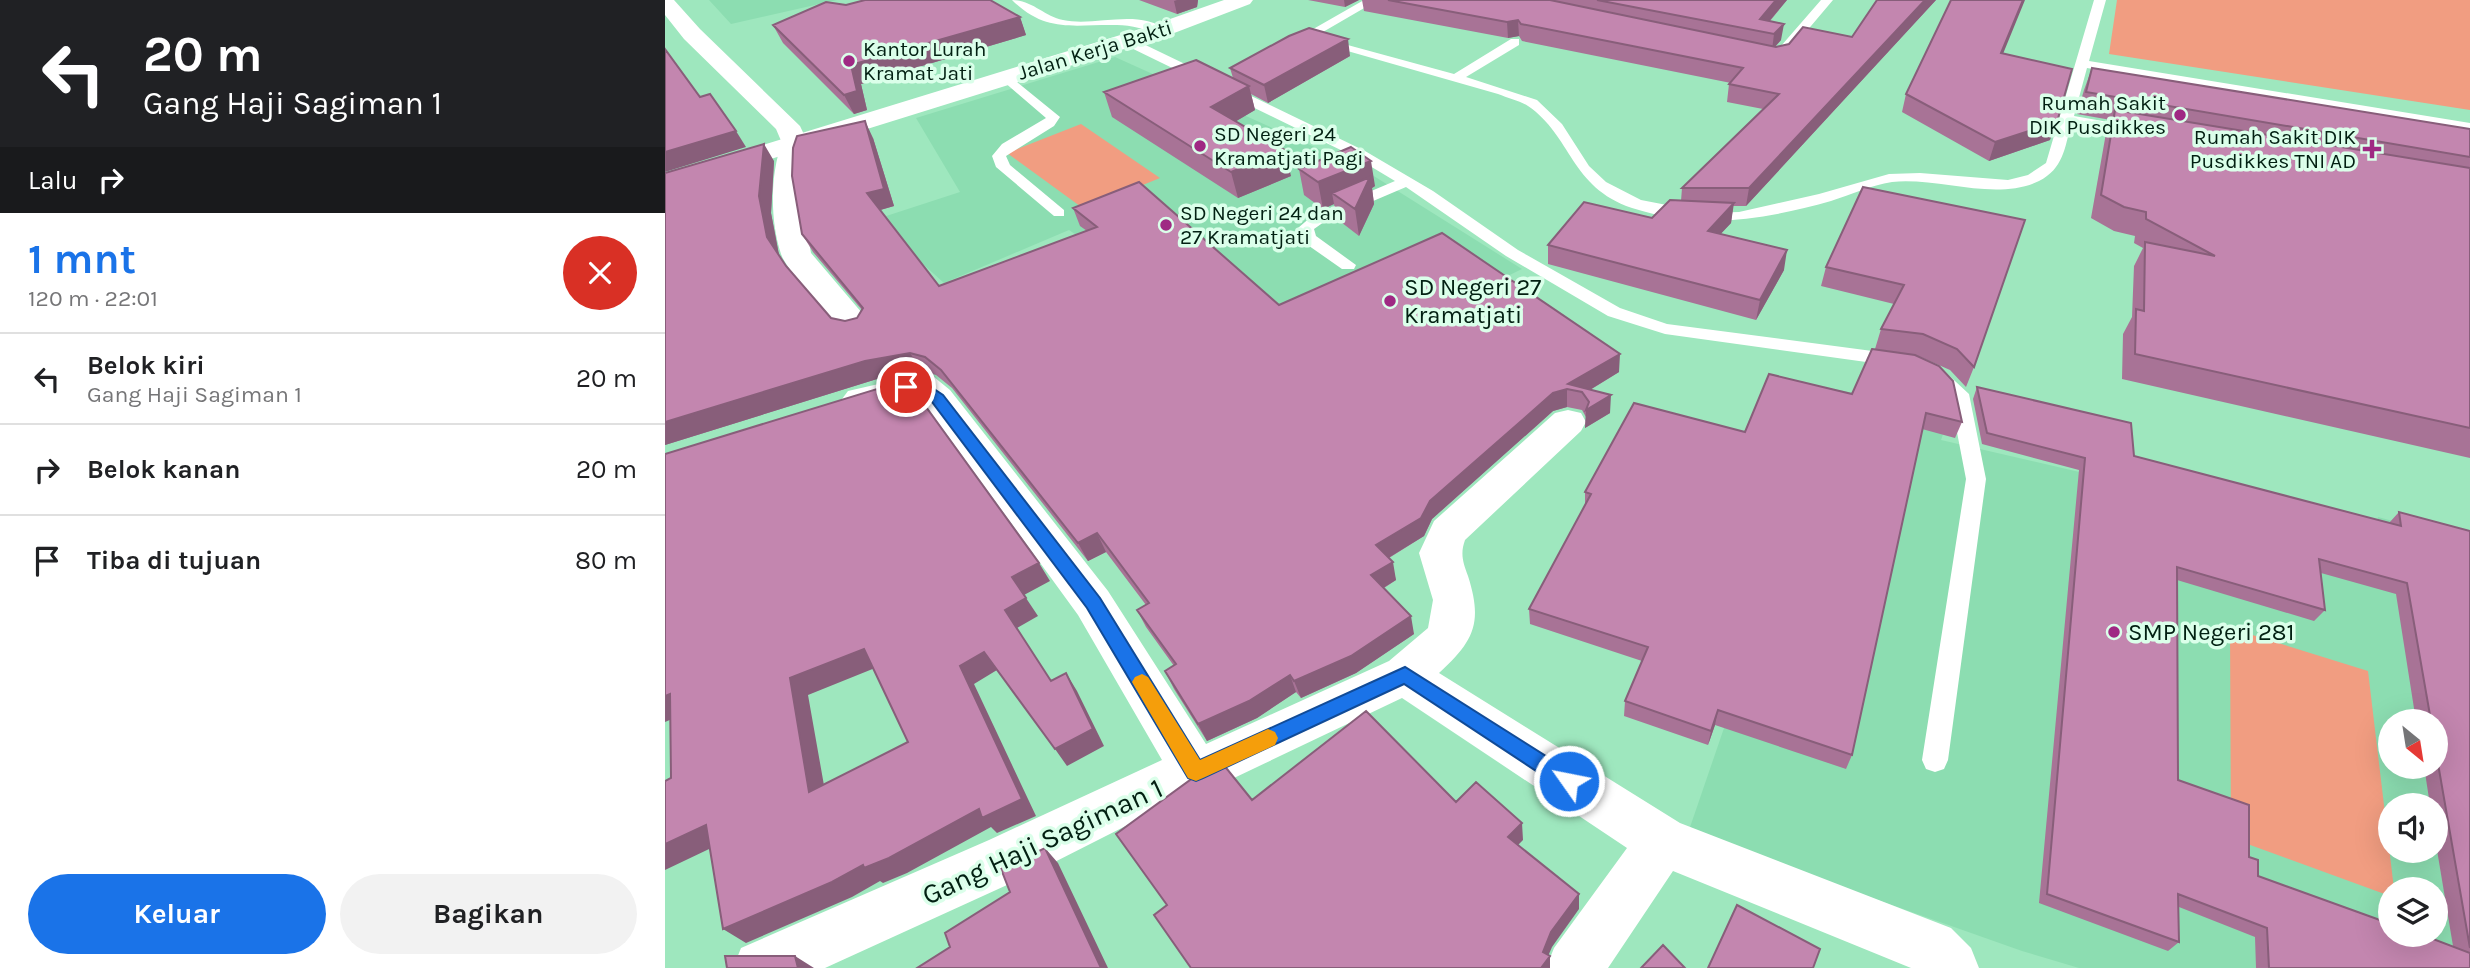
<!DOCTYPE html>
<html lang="id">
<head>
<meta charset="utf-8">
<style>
	body { margin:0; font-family:Karla,sans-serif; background:#f2f2f2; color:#202124; height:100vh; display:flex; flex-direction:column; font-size:26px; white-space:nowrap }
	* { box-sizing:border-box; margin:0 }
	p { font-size:23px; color:#757577 }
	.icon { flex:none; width:38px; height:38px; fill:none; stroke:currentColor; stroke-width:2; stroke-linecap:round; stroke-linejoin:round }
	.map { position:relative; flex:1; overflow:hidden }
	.details { display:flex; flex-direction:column; background:#fff; width:665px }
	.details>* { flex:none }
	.top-card { background:#202124; color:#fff; overflow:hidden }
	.needle { width:46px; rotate:150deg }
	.tools { position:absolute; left:1713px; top:709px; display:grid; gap:14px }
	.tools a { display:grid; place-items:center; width:70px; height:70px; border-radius:50%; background:#fff; box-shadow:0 7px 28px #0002; font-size:35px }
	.pin { position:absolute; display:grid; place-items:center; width:60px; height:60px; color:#fff; margin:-30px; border:4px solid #fff; border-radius:50%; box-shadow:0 2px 7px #0007 }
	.me { position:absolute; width:77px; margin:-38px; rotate:303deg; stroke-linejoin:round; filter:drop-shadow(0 0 5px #0008) }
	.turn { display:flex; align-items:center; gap:24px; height:147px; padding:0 28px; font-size:32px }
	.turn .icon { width:91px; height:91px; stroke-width:2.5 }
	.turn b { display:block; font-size:49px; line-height:60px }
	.then { display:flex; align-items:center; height:66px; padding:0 28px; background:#0003; gap:14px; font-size:26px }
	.round { display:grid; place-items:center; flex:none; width:74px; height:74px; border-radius:37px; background:#f2f2f2 }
	.head { display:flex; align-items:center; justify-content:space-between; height:119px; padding:0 28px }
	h1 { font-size:42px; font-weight:700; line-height:52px; color:#1a73e8 }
	.cta { display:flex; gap:14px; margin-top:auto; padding:14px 28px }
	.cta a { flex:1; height:80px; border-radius:42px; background:#1a73e8; color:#fff; font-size:28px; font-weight:700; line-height:80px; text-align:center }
	.cta a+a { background:#f2f2f2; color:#202124 }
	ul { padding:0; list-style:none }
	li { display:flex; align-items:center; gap:21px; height:91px; padding:0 28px; border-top:2px solid #e0e0e0 }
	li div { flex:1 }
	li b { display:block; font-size:26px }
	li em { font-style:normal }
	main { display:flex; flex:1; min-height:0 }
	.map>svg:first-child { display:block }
</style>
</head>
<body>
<main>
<section class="details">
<div class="top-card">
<div class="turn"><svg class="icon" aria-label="left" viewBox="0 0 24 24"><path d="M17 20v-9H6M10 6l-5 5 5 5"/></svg><div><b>20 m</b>Gang Haji Sagiman 1</div></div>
<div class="then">Lalu<svg class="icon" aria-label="right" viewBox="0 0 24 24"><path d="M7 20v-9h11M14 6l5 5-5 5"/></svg></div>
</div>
<div class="head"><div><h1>1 mnt</h1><p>120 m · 22:01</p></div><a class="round" style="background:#d93025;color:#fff"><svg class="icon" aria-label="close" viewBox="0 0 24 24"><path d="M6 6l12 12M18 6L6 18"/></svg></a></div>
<ul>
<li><svg class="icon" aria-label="left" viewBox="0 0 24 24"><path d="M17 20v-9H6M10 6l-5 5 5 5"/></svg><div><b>Belok kiri</b><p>Gang Haji Sagiman 1</p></div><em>20 m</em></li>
<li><svg class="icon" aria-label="right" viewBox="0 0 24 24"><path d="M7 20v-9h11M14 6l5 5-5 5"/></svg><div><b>Belok kanan</b></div><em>20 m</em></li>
<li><svg class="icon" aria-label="arrive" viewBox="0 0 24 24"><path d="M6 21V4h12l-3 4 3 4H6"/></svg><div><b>Tiba di tujuan</b></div><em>80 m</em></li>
</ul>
<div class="cta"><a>Keluar</a><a>Bagikan</a></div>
</section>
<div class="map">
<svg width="1805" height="968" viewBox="0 0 1805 968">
	<rect width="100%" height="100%" fill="#9ee7be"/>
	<!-- built -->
	<path fill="#8cddb1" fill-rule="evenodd" d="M44,0h128l-106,24z
		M450,57l246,111 161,101 -269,131 -131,-134 -53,-36 -125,53 -70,-63 86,-28 -44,-74z
		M1175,390l109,27 -8,23 229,53 206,32 2,-8 92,25v426h-391l-57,-17 -334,-118zM1726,721h45v45h-45zM1726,805h45v45h-45zM1726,889h45v45h-45z"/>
	<!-- green -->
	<path fill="#f19d81" d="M1452,0h353v110l-361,-56z
		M416,124l79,54 -76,31 -77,-56z
		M1565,628l138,43 26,218h-3l-1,7 -159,-58z"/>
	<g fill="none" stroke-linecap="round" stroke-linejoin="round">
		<!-- lane -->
		<path fill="#fff" fill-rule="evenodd" d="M347,0c20,0 32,16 51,20 33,7 74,-12 104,10l-6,4c-14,-4 -30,-9 -44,-9 -42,-1 -71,9 -105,-25z
			M699,0h14l-74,43 -10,-3z
			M1156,0h12l-44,52h-8v-6z
			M1429,0h12l-17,61 381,62v8l-383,-63 -13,48 63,11 7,4 -7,4 -66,-11c-6,24 -8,45 -32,57 -44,21 -100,-4 -147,1 -21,3 -42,13 -61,19 -68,19 -130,29 -199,7 -62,-21 -60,-72 -104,-102 -8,-5 -20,-8 -30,-12l-182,-52 6,-4 132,36 57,-35h8v6l-53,32 71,23 25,24 27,42 17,16 35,18 67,13 31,-1 80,-18 70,-20 31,-1 88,7 20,-5 18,-12z
			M458,38h8l234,113 68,40 85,59 102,58 47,16 228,30 9,6 -9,6 -230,-32 -57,-18 -102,-60 -100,-69 -82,35 -10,7 2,7 40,29 -2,4h-12l-40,-28 -4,-13 14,-12 83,-35 -40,-24 -232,-113z
			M342,74l53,43 -6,9 -48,30 4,9 54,45v6h-10l-58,-49 -4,-11 10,-12 44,-26 -43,-37 -2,-3z
			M1270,367l7,2 27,25 17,85 -38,281 -4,9 -9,3 -9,-3 -4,-9 44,-281 -16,-83 -24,-23z"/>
		<!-- street -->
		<path fill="#fff" fill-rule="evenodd" d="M0,0h9l26,29 100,97 8,17 -8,21v29l11,60 57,67 4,7 -4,7 -12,3 -12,-3c-14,-18 -57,-62 -63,-80 -11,-33 -11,-80 1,-111l-6,-14 -92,-90 -19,-24z
			M257,374l12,3 16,13 158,201 98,153 183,-83 39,-33 5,-28 -14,-47 15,-32 121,-108 13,-3 13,3 5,9 -5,9 -116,109c-5,14 -2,22 3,36 15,47 6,65 -29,97l241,150 271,105 20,20 8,20h-68l-238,-97 -65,97h-62l8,-20 73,-100 -225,-150 -189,90 -42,15 -144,73 -202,92h-92l8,-20 248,-108 173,-80 -84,-145 -152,-209 -11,-9 -55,14 -12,-4 -6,-8 6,-8z"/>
		<!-- secondary -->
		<path fill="#fff" fill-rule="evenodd" d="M559,0h29l-3,4 -81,31 -504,157v-17l488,-150z"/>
	</g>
	<!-- wall -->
	<path fill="#a87396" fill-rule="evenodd" d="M474,0h59l-1,7 -20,7z
		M643,0h51l-14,7z
		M697,0h425l-17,21 11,19 -6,7 77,-10 25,-37h59l-190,206h-13l-2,17 -11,11 64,36 -28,50 -208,-56v-19l104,-27 29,-17 1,-13 81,-79 -36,-7 2,-18 2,-1 -209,-42 -3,-5 -11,2 -144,-27z
		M181,5l174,12 6,18 -165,49 6,26 -13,4 -71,-71 -10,-18z
		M1338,54l47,86 -61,21 -87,-49 4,-18z
		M685,56l-82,47 -17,-9 4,16 -19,11 55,55 -53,22 -126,-81 -8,-25 129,-14 -3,-10z
		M1427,68l378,61v329l-348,-79 1,-45 9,-17 2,-51 9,-18 -9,-5 1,-7 -21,-5 -23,-13 15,-85 5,-13 -34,-6 7,-24z
		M208,138l21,68 -14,4 59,76 148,-55 -7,-5 -7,-18 206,97 340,67 -29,18 20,23 -25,15 1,-11 -4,-7 -15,-3 -14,4 -121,108 -8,17 -35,22 7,22 -12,8 30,46 -58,39 -55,25 -5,-6 -39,26 -50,23 -33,-52 -9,-18 9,-5 -28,-39 -9,-17 9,-5 -40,-53 -18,9 -136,-173 -16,-13 -14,-4 -45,8 -212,66 109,-284 -3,52 8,42 7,12 45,51 14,3 12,-3 5,-8 -49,-58 -11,-18z
		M634,169l76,17 -3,2 2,16 -15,32 -22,-17 -3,-15 -11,5 -19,-14z
		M1198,187l111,180 -8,20 -16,-17 -34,-15 -41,-6 6,-20 13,-25 -73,-18 5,-19z
		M1104,374l193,48 -7,16 -33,-9 -70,326 -6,14 -131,-44 -7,20 -84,-29 1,-15 17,-40 -112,-37 -1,-15 56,-103v-14l160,-60z
		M1312,387l157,69 255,67 10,-11 71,19v437h-214l-1,-31 -76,-30v35l-11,9 -129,-48 40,-433 -97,-26 -9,-45zM1656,573l75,21 20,127h20v45h-12l6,39h6v39l17,102 -195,-70 -9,-19 -71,-77 -1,-200 137,41 11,-11z"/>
	<!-- shaded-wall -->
	<path fill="#885e7a" d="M512,0h21l-1,7 -20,7 -3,-13z
		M679,0h15l-14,7z
		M1111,0h11l-26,31 -1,-12z
		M1260,0h11l-190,206 3,-18z
		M1358,0h2l-29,71 5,-18z
		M355,17l6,18 -165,49 6,26 -13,4 -10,-19 7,-30z
		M853,20l1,16 -11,2 -1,-16z
		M1119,24l-3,16 -9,10 2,-16z
		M683,39l2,17 -82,47 -4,-18z
		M584,86l6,24 -37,22 -7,-25z
		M200,121l8,17 21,68 -17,5 -10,-18z
		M1392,122l-7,18 -61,21 6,-19z
		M71,131l10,16 -81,25v-20z
		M99,144l10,17 -3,52 8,42 -12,-18 -8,-41z
		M620,150l6,26 -53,22 -7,-26z
		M706,161l4,25 -3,2 2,16 -15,32 -4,-27 -23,-16 2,11 -11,5 -5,-27z
		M1069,203l-3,20 -26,28 3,-20z
		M1122,250l-3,20 -28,50 4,-20z
		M245,353l12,18 -45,8 -212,66v-23l200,-61z
		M955,354l-1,18 -36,22 -15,-10z
		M902,389v18l-14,4 -121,108 -8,17 -44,27 -4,-18 54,-44 123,-108z
		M946,395l-1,18 -25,15 1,-18z
		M432,533l9,19 -18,9 -10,-18z
		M728,562l3,18 -21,13 -4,-18z
		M374,563l11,18 -26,14 -12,-18z
		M361,598l12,18 -21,12 -12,-18z
		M746,616l3,18 -58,39 -55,25 -7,-17z
		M199,649l16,17 -72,29 20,113 -19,-16 -19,-114z
		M319,652l13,18 -23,14 62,132 -39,17 -6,-6 -84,46 -24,10 -3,-2 -28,16 -106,46 -23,-14 140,-64 97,-199z
		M401,673l11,18 27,55 -37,20 -12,-17z
		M625,675l6,17 -39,26 -50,23 -9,-17z
		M5,694l21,17 -26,11v-26z
		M1053,710l-3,15 -7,20 3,-14z
		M857,823l1,17 -13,13 -2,-16z
		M41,825l22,15 -63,30v-26z
		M380,848l13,15 50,105h-7z
		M914,894v15l-27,38 -6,14 4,-5v12h-9l2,-16 8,-20z
		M130,956l19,12h-16z"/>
	<!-- building -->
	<path fill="#c386af" stroke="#885e7a" stroke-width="2" fill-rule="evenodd" d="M200,0h125l30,17 -169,48 6,26 -13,4 -71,-70 53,-23 20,3z
		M723,0h162l226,47 13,-3 14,-17 49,10 25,-37h48l-176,188h-67l97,-94 -50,-10 14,-16 -222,-44 -3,-4 -11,2z
		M932,0h179l-16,19 24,5 -10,10z
		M1286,0h72l-22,53 71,16 -15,53 -62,20 -89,-48z
		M644,28l39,11 -84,46 -34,-17 59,-32z
		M0,49l35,48 10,-3 26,37 -71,21z
		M531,60l53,26 -38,21 74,43 -54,22 -127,-80z
		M1427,68l378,61v28l-384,-65z
		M1450,110l355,58v260l-335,-74 1,-45 8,2 1,-69 70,14 -69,-37v-7l-22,-5 -23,-12z
		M200,121l19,68 -17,4 72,93 158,-59 -24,-19 66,-26 140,123 163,-72 178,121 -52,30 43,11 -25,15 3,-8 -7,-10 -15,-3 -14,4 -123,108 -9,17 -45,27 17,17 -22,13 40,41 -60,40 -57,25 -4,-6 -41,26 -51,23 -33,-53 11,-7 -39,-54 12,-7 -52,-70 -19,10 -137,-173 -16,-13 -15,-4 -45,8 -200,61v-249l99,-29 -5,52 8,41 19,29 45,52 14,3 12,-3 6,-10 -61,-74 -10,-58 1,-28 4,-12z
		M686,147l20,14 -53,21 -19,-13z
		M705,177l-15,32 -23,-16z
		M1198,187l162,33 -51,147 -17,-18 -34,-15 -42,-5 23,-44 -78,-18z
		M1005,200l64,3 -26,28 79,19 -27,50 -212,-55 36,-43 68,16z
		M1207,349l43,6 24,11 14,15 9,41 -36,-9 -74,342 -134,-45 -7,21 -86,-30 23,-54 -119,-38 62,-115 -6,-2 49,-89 111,29 24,-58 83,20z
		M238,381l10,8 126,174 -27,14 14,21 -21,12 46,71 15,-8 27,56 -38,20 -71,-97 -24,14 62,133 -40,19 -3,-9 -90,49 -25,10 -1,-3 -31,17 -109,47 -17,-104 -41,19v-63l6,-3 -1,-84 -5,2v-242zM199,649l44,93 -99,50 -19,-114z
		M1312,387l154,36 3,33 267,70 -2,-14 71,19v417l-34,-196v-31h-5l-24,-138 -88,-24 6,51 -148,-43 1,213 71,25v52l9,3v16l133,48v10h29l50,19v15h-201l-2,-40 -89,-34 1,48 -132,-48 38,-436 -98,-25z
		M701,711l90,91 20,-20 46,41 -14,14 71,57 -28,38 -8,20 7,4 -9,12h-350l-37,-53 13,-10 -51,-71 81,-59 26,-11 29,36z
		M380,848l56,120h-184l33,-21 -5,-14 65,-41 -9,-23z
		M1072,905l83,44 -7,19h-105z
		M998,945l22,23h-44z
		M60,956h70l3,12h-71z"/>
	<!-- route -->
	<path fill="#1a73e8" stroke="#114b97" stroke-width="2" d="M257,381l21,14 157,203 100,162 205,-93 171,108 3,6 -3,7 -7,3 -7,-3 -158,-104 -201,94 -7,3 -8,-3 -101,-170 -155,-206 -13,-12 -13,2 -7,-5 2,-3z"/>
	<!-- slow -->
	<path fill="#f59e0b" d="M477,674l6,3 52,83 68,-31 7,3 3,6 -3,7 -72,33 -7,3 -8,-3 -56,-96 3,-5z"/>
	<!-- markers -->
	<g fill="#9f2983" stroke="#dbffea" stroke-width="2.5">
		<circle cx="184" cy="61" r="7"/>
		<circle cx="1515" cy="115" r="7"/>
		<circle cx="535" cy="146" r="7"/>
		<path d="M1703.5 138.5h7v7h7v7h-7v7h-7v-7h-7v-7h7z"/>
		<circle cx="501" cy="225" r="7"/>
		<circle cx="725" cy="301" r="7"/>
		<circle cx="1449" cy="632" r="7"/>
	</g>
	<g text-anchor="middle" stroke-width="7" stroke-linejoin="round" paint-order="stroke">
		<!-- far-poi labels -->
		<g font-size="21" fill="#022012" stroke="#dbffea" text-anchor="start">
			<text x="198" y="56">Kantor Lurah<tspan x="198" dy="24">Kramat Jati</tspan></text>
			<text x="1501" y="110" text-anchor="end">Rumah Sakit<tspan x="1501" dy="24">DIK Pusdikkes</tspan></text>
			<text x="549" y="141">SD Negeri 24<tspan x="549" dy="24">Kramatjati Pagi</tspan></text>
			<text x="1691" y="144" text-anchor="end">Rumah Sakit DIK<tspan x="1691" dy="24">Pusdikkes TNI AD</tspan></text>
			<text x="515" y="220">SD Negeri 24 dan<tspan x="515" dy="24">27 Kramatjati</tspan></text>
		</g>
		<!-- far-street labels -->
		<g font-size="21" fill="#022012" stroke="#dbffea">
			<text transform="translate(430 50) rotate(-17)" y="7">Jalan Kerja Bakti</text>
		</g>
		<!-- poi labels -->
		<g font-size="24" fill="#022012" stroke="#dbffea" text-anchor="start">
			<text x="739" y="295">SD Negeri 27<tspan x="739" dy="28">Kramatjati</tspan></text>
			<text x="1463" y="640">SMP Negeri 281</text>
		</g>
		<!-- near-street labels -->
		<g font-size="28" fill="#022012" stroke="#dbffea">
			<text transform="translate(377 841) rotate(-25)" y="10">Gang Haji Sagiman 1</text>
		</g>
	</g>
</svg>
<div class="tools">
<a><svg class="needle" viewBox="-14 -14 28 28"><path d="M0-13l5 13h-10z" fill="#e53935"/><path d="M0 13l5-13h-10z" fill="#757577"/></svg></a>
<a><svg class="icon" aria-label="sound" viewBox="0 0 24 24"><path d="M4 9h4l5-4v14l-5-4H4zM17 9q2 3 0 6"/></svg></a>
<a><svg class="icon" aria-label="layers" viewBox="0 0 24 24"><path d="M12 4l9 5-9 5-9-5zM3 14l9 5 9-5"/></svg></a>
</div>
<div class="pin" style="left:241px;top:387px;background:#d93025"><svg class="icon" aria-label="arrive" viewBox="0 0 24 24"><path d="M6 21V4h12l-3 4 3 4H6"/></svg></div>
<svg class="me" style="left:904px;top:781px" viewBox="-20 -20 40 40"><circle r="17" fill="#1a73e8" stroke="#fff" stroke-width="3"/><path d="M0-11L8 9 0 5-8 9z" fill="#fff"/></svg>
</div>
</main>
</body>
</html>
